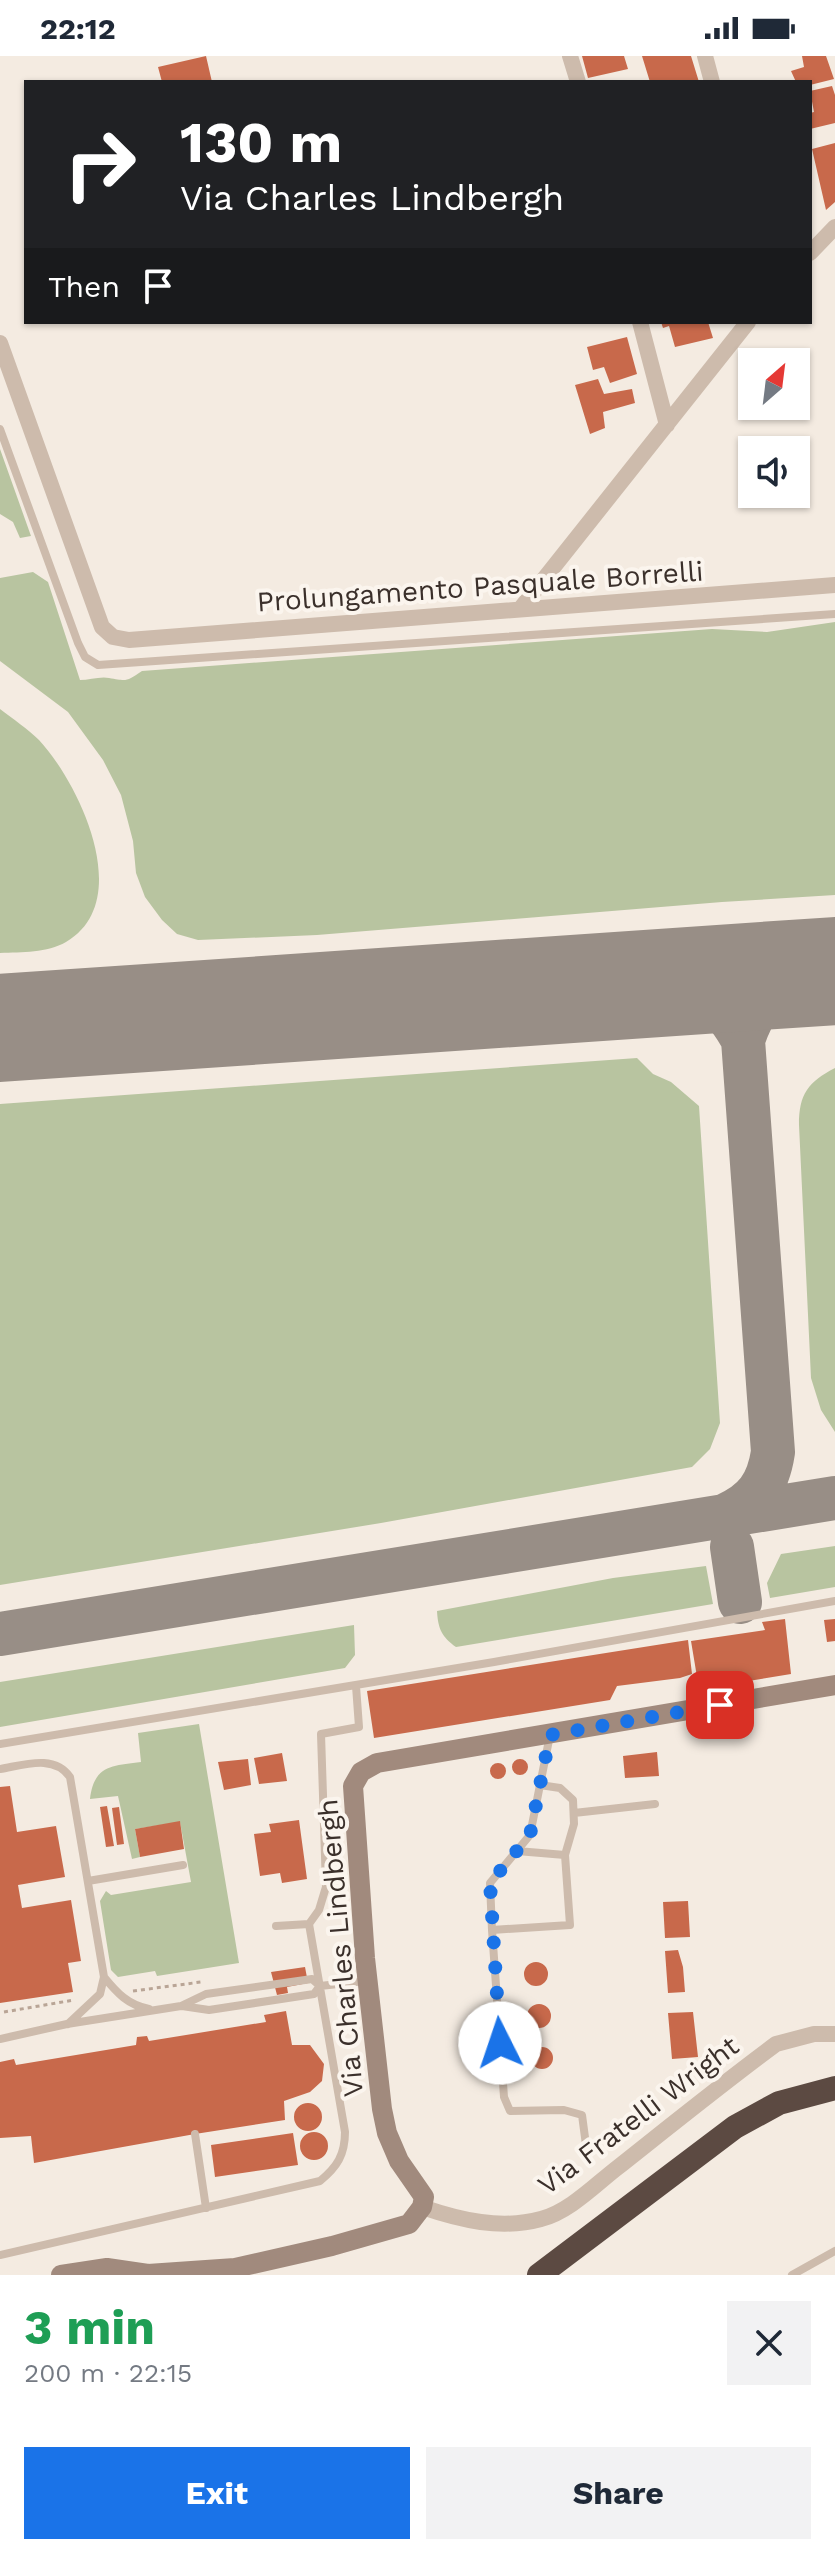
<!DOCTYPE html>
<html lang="en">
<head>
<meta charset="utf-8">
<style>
	body { margin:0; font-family:"Work Sans",sans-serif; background:#f2f2f3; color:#1f2937; height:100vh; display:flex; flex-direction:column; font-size:30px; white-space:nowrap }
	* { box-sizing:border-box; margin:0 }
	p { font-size:26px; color:#747a83 }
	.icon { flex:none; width:44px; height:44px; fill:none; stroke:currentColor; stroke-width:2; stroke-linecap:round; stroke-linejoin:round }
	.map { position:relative; height:2219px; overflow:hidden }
	.sheet { display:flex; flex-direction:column; background:#fff; flex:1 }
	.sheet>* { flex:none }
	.guide { position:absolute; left:24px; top:24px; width:788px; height:244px; border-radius:0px; box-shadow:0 2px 6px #0004; background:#202124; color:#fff; overflow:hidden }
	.needle { width:52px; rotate:28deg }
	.buttons { position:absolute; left:738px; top:292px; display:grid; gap:16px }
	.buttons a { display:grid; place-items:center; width:72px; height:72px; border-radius:0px; background:#fff; box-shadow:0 2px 6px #0004; font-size:40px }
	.pin { position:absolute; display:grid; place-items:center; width:68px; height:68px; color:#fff; margin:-34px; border-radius:16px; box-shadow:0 4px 12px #0006 }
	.me { position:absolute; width:88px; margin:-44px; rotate:356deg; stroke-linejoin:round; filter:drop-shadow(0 0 6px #0008) }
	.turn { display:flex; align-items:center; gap:28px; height:168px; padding:0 24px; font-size:36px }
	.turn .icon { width:104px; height:104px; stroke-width:2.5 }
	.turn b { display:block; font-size:56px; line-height:68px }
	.then { display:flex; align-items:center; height:76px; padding:0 24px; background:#0003; gap:16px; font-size:30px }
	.round { display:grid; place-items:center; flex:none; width:84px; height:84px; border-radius:0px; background:#f2f2f3 }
	.head { display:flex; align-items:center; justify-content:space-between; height:136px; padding:0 24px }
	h1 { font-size:48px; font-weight:700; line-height:60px; color:#1e9e55 }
	.action { display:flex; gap:16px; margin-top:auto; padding:16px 24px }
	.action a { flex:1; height:92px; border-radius:0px; background:#1a73e8; color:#fff; font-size:32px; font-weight:700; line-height:92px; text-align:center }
	.action a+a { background:#f2f2f3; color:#1f2937 }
	.status { display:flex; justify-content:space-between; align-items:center; height:56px; padding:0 40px; background:#fff; direction:ltr }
	.status svg { height:22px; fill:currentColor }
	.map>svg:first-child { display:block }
</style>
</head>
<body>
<div class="status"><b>22:12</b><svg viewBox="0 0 49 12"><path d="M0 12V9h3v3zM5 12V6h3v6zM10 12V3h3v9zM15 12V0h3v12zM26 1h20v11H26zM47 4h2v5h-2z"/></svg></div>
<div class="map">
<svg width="835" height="2219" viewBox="0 0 835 2219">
	<rect width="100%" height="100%" fill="#f4ebe1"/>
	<!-- green -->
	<path fill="#b8c4a0" d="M0,393l31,87 -11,2 -7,-16 -13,-8z
		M33,516l15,10 32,98c9,0 21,-4 29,-2 18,3 17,4 33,-7l570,-42 55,3 68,-10v273l-113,7 -405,33 -119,5 -21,-6 -15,-14 -17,-23 -9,-24 -3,-32 -12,-46 -18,-35 -35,-48 -68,-51v-83z
		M0,653c13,10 28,20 39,31 40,43 97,161 27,202 -19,11 -44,10 -66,11z
		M637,1002l16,16 18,8 28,24 21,317 -10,26 -18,18 -311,56 -381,62v-481z
		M835,1012v364l-14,-22 -10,-32 -12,-253c0,-31 9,-43 36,-57z
		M835,1490v41l-65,11 -3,-15 14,-29z
		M706,1510l7,38 -257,43c-14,-10 -18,-18 -19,-36l176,-33z
		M354,1569l1,30 -10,13 -345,59v-45z
		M199,1668l40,239 -82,13 -2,-5 -37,6 -7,-7 -11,-69 6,-10 5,4 80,-13 -11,-60 -45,7 5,28 -8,2 -14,-63 -28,3c4,-34 22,-33 51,-37l-3,-29z"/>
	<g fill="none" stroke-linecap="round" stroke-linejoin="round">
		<!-- taxiway -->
		<path stroke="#988e86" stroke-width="44" d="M659,927c44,9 62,16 84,57
			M726,1459c29,-13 42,-30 47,-63l-30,-412c16,-47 29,-47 71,-67
			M732,1491l8,55
			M0,1578l835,-136"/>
		<!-- runway -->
		<path stroke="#988e86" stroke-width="108" d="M0,972l835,-57"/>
	</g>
	<!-- building -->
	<path fill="#c8694b" d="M206,0l6,26h-50l-4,-15z
		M582,0h42l4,13 -40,9z
		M642,0h49l8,26h-49z
		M802,0h24l8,23 -24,6v-3h-14l-5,-11 13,-4z
		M832,30l3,9v28l-25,6v-16l4,-1 -4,-21z
		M835,87v59l-9,8 -14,-61z
		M661,266h47l5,16 -38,9 -6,-21 -6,2z
		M627,281l10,37 -27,9 -6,-16 -11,3 -6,-23z
		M598,323l6,15 28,-5 3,14 -32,9 2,16 -15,6 -15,-49z
		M785,1563l6,55 -92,15 -8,-48 74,-11 -3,-8z
		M835,1563v22l-8,1 -3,-22z
		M688,1584l4,34 -12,4 -63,8 -7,14 -236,38 -7,-47z
		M657,1696l2,24 -34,2 -2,-22z
		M282,1697l5,28 -28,3 -5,-26z
		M512 1711a8 8 0 1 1 16 0a8 8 0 1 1-16 0Z
		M248,1703l3,26 -27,5 -6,-28z
		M490 1715a8 8 0 1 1 16 0a8 8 0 1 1-16 0Z
		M10,1730l7,46 39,-6 9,51 -47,8 4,23 49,-8 10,61 -13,2 5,29 -73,11v-216z
		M107,1750l7,40 -8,1 -6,-40z
		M119,1751l5,37 -7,1 -5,-37z
		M299,1764l8,59 -25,4 -2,-10 -20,3 -6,-42 17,-2 -2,-8z
		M180,1765l4,28 -44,8 -5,-28z
		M688,1845l2,36 -25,1 -2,-36z
		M678,1894l5,17 2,25 -17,1 -3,-42z
		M524 1918a12 12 0 1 1 24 0a12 12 0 1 1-24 0Z
		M305,1911l3,16 -21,4 1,6 -11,2 -6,-23z
		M527 1960a12 12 0 1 1 24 0a12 12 0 1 1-24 0Z
		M286,1955l6,34h18l14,19 -2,17 -12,11 -26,9 1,19 -90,14 -161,29 -3,-27 -31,2v-76l14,-3 2,6 120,-20 1,-8 10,-1 2,5 117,-19 -2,-7z
		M693,1956l5,45 -26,2 -4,-46z
		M531 2002a11 11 0 1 1 22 0a11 11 0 1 1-22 0Z
		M294 2061a14 14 0 1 1 28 0a14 14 0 1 1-28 0Z
		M300 2090a14 14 0 1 1 28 0a14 14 0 1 1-28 0Z
		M293,2077l5,32 -83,12 -4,-32z"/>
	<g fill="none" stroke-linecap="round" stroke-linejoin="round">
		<!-- path -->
		<path stroke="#b9a596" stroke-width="3" stroke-dasharray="4 4" stroke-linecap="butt" d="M133,1935l68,-9
			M4,1956l70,-12"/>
		<!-- lane -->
		<path stroke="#cdbbac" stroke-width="8" d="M0,373l78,214 7,14 13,8 737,-51
			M0,1688l494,-82 341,-61
			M0,1713c24,-4 54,-15 70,8l34,200
			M540,1729l20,3 13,12 1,24 -9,31 5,70 -78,5 -2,-47 40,-48 20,-100
			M574,1757l81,-9
			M517,1795l48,4
			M88,1825l95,-16
			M309,1868l10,-14 7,-23 -5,-153 38,-7 -3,-41
			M492,1874l12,167 6,14 54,-1 18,5 4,30
			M182,1950l27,4 105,-16 6,-8
			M68,1968l32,-30 4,-17c13,16 24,28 45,32
			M0,1983l67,-15 114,-18 25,-12 106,-15 8,7 45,-5
			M195,2078l11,74
			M0,2199l320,-74c17,-14 25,-26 25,-49l-36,-208 -33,2
			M792,2219l43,-24"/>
		<!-- street -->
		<path stroke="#cdbbac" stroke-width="16" d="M570,0l8,26
			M705,0l7,26
			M810,197l25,-26
			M640,266l27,103
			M0,287l102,284 11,10 16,3 706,-55
			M521,552l227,-286
			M422,2151c38,13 79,23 119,12 28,-7 54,-34 76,-51 53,-42 105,-84 159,-124l38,-10h21"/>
		<!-- secondary -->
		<path stroke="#a18a7d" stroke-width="20" d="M61,2219l46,-7 41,6 87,-6 97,-22 77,-22 13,-17 2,-10 -25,-36 -12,-28 -5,-24 -17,-151 -12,-172 8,-14 16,-9 458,-78"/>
		<!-- highway -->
		<path stroke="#5c4a42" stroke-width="24" d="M539,2219l196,-148 44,-24 56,-15"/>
	</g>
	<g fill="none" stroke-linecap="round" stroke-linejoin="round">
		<!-- route -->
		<path stroke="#1a73e8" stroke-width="14" stroke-dasharray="0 25.2" d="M500,1987l-10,-160 40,-48 20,-100 170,-30"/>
	</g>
	<g text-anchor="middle" stroke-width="8" stroke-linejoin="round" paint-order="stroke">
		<!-- street labels -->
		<g font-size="28" fill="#3b302b" stroke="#fbf5ee">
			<text transform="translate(480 530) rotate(-4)" y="10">Prolungamento Pasquale Borrelli</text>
			<text transform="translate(340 1892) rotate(-95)" y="10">Via Charles Lindbergh</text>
			<text transform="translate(638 2059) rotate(-37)" y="10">Via Fratelli Wright</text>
		</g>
	</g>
</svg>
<div class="buttons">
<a><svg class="needle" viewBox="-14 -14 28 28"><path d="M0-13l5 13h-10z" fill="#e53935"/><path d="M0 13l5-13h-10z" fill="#747a83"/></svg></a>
<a><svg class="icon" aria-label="sound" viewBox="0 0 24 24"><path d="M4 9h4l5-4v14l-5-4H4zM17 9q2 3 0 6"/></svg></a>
</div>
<div class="pin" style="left:720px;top:1649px;background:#d93025"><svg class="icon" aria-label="arrive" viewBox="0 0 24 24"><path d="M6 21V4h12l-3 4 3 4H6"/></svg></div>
<svg class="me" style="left:500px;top:1987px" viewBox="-20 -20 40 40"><circle r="19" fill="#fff"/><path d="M0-13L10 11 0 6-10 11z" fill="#1a73e8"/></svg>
<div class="guide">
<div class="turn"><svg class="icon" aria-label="right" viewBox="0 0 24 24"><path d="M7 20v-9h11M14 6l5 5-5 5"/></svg><div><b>130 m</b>Via Charles Lindbergh</div></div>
<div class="then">Then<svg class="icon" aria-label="arrive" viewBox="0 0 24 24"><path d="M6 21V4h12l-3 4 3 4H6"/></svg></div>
</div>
</div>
<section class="sheet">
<div class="head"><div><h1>3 min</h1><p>200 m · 22:15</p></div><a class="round"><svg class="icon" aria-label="close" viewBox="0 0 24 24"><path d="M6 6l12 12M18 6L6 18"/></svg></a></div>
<div class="action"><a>Exit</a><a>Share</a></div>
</section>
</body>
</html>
